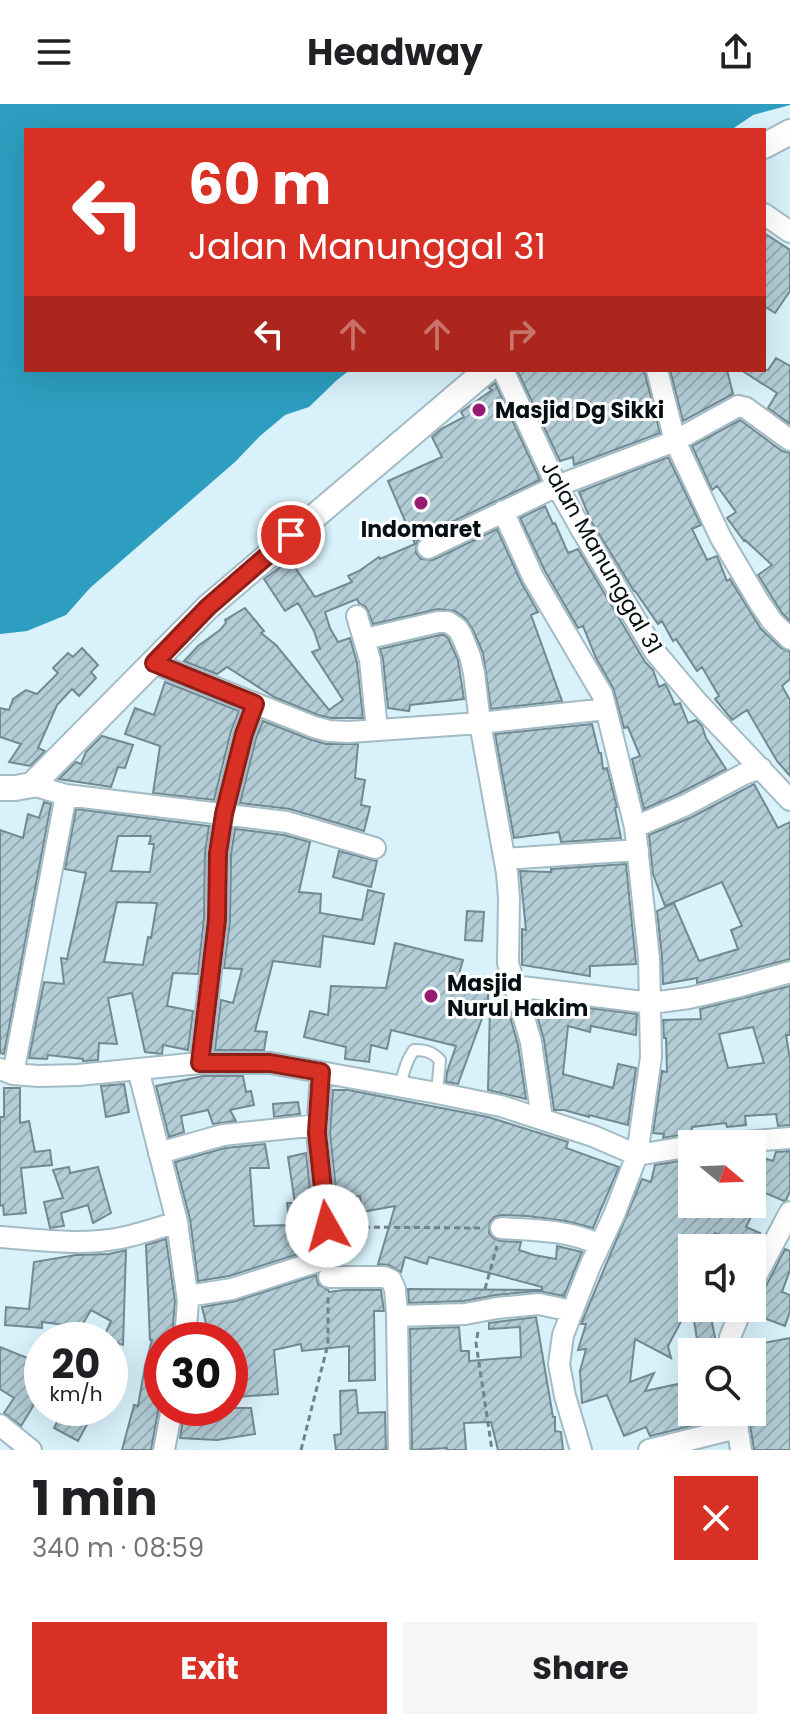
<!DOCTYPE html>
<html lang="en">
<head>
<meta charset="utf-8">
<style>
	body { margin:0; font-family:Poppins,sans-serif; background:#f6f6f6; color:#202124; height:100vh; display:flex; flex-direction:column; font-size:30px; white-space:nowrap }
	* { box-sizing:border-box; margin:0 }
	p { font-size:26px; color:#757577 }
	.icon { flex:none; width:44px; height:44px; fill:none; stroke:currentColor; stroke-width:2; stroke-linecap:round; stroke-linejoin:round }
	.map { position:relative; height:1346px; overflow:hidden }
	.panel { display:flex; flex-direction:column; background:#fff; flex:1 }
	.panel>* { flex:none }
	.top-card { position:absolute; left:24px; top:24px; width:742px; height:244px; border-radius:0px; box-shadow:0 8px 32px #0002; background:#d93025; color:#fff; overflow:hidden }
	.needle { width:52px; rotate:109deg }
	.tools { position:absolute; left:678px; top:1026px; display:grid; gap:16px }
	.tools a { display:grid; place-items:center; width:88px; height:88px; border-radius:0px; background:#fff; box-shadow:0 8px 32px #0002; font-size:40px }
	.speed { position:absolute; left:24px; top:1218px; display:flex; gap:16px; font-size:40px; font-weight:700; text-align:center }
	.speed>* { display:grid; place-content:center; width:104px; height:104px; border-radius:50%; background:#fff; box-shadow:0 8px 32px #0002; line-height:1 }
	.speed small { font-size:20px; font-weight:400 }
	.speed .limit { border:12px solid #d22; background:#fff; color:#111 }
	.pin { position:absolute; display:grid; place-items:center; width:68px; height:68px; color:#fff; margin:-34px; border:4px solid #fff; border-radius:50%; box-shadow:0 2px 8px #0007 }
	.me { position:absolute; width:88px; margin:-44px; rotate:353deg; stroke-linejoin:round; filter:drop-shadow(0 0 6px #0008) }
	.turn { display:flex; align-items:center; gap:28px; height:168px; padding:0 32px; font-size:36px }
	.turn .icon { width:104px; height:104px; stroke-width:2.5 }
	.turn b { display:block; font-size:56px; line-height:68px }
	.lanes { display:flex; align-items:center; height:76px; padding:0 32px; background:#0003; justify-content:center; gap:40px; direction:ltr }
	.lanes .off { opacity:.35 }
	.round { display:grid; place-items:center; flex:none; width:84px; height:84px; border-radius:0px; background:#f6f6f6 }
	.summary { display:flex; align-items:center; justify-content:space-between; height:136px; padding:0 32px }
	h1 { font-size:48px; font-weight:700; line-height:60px }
	.cta { display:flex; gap:16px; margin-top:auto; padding:16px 32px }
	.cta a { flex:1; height:92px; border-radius:0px; background:#d93025; color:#fff; font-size:32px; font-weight:700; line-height:92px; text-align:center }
	.cta a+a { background:#f6f6f6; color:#202124 }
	header { display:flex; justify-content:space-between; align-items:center; height:104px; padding:0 32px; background:#fff; font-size:36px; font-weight:700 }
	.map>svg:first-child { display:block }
</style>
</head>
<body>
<header><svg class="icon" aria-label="menu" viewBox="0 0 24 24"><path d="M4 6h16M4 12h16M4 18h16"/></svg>Headway<svg class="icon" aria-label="share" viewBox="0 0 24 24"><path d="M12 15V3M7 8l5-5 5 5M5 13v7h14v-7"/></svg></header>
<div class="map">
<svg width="790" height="1346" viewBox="0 0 790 1346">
	<defs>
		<pattern id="building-hatch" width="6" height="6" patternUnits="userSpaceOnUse" patternTransform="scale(2)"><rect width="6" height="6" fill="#b3ccd6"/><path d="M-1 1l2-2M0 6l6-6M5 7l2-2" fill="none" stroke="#98aeb7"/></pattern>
	</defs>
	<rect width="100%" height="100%" fill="#d8f1fb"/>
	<!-- water -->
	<path fill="#2d9ec0" d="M0,0h790v1l-37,10 -22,15h-705v240h324l-13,10 -28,27 -24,8 -25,21 -25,26 -145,126 -24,27 -39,16 -27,3z"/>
	<!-- building -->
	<path fill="url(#building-hatch)" stroke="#728992" stroke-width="2" fill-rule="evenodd" d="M764,129l26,17v41l-15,22 -11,-7z
		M776,254l14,8v58l-22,-16 9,-15 -36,-23h27z
		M517,266h127l16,63 -86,32 -1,-8 -13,4z
		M670,266h57l6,24 -50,27z
		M495,279l45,97 -118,56 -5,5 -1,12 5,6 12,1 64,-31 24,53 17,30 -7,3 31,86 -71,8 -8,-56 -10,-23 -8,-12 -10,-7 -17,-2 -65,15 -7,-17 -7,-4 -2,-4 -32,13 5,16 8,14 12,-4 7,25 6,55h-32l-13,-3 -44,-18 -47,-30 -10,7 -33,-13 14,-15 22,-16 6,-7 -1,-3 20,-12 19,23 -3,2 15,12 53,65 14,-10 -31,-48 8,-3 -6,-18 -16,-28 -13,8 -21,-32 26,-19 25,37 37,-15 -4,-6 11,-5 20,-14 1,2 35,-15 -27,-63 54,-24 -10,-20 9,-8 23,-12 -3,-5 31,-22 -3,-2z
		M740,316l42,31 8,2v168l-8,-8 -24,-38 14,-10 -27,-25 -1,1 -17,-23 9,-6 -19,-26 -5,4 -20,-44z
		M668,353l33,68 -9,4 15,31 10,-4 10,25 3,-2 31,50 20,19 9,4v27l-8,7 8,14v76l-13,-15 -30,-51 -15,10 -17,-21 4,-3 -17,-29 -5,4 -21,-32 -3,2 -11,-20 -4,3 -23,-33h-1l-43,-70 -12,-29z
		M545,402l8,18 2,-1 13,30 10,-4 67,113 8,8 6,17 6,-3 2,3 8,18 5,-2 8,20 8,-3 6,6 4,12 20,31 -46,24 -36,16 -12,-50 8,-3 -12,-29 -4,1 -11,-40 -17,-30 -13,-32 -5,2 -33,-57 -25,-53z
		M440,531h4l4,3 10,22 6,39 -54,6 -1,6 -21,-3 -5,-49 -3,-10z
		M82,544l16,17 -7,7 5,6 -17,18 -7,-7 -15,16 -19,43 7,3 -15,15 -21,-4 12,-18 -21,-7v-29l9,2 4,-11 13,-9 11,4 21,-21 -5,-5 15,-15 5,4z
		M165,578l74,29 -8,20 -17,69 -61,-7 7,-47 -35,-12 10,-26 19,7z
		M263,617l46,18 17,5h32l-3,34 10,2 -4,25 9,2 -6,24 -74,-22 -50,-6 16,-65z
		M592,620l7,29h2l2,16 4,-1 10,39 -2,1 6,30 -60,4 -2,-10 -45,6 -19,-104z
		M102,632l31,9 -8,23 -7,-1 -7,20 -52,-8 17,-17 5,2 5,-12z
		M754,680l24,44 12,-6v137l-93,24v-5l-34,6 -1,-27 -5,-46 17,-8 25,58 39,-12 -7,-19 11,-4 -20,-44 -57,24 -12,-32 -4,-39 43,-18z
		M44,698l7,2 -47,250 -4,-1v-223l23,8 5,-24 11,4z
		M76,705l133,17 -4,27 -1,66 -6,55 -25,-1 -6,33 26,5 -5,39 -25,-5 -1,9 -17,-2 -13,-59 -24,5 9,46 -18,-1 -1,17 -15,1v-2l-35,-4 -1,4 -18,-1 15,-76 20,2 -3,-26 6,1 19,-86 -21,-4zM118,732h33l-2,8h5l-4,28 -39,-1zM117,798l40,1 -6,35 -3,-1 -5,28 -39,-3z
		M235,725l49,6 26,7 -11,50 22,2 -1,19 42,7 6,-30 16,4 -10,50 -51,-8 -3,31 -47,-6 -18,70 12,1 -3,18h-49l6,-50 12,3 9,-34 -18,-1 6,-48 1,-66z
		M339,747l38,10 -6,26 -38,-10z
		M626,760l10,100 -46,2v10l-68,-11v-36l4,1 -6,-59 31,1v-3z
		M467,807l17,1 -2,29 -17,-1z
		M395,839l68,17 -8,28 33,1v13l-30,82 -12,-2 1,-10 9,-26 -65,-16 -4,19 -16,-4 -2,17 -24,-3 1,-12 -42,-10 6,-26 18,4 3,-29 55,2z
		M790,882v49h-4l4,24v66l-12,1 -2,-12 -31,2 1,9 -19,2 -1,-4 -34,4v6l-29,5 1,-4 -11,-1 9,-62 5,1 -1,-34h-2l-1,-18 38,-1 -1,-10zM753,923l11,36 -36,5 -9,-34z
		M533,897l104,13 -1,21 -45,-9 -1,6 -22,-6 -5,48 50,14 5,-24 18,4 -8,57 -39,-10v2l-25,-7h-10l-10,-70z
		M507,902l11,39 8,54 -38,-9 2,-83z
		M203,972h40l3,16 5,-1 3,14 -24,5 6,11 -23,3 -5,-14 -27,6 3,16 -15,5 -13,-51z
		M124,980l5,28 -23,5 -5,-31z
		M4,984h16v35l9,-2 6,31 15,-2 2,15 -31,3 5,45 -22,2 -1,-10 -3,1v-89h4z
		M333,986h15l140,27 80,25 -2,6 53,19 -26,61 -27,-7 -39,-5 -26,-1 -7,2 -4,5 -1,11 4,5 7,3 21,1 -2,8 15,5 22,4 1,-13 25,6 -18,44 -26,-5 -42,4 -32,6 -55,2 -1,-14 134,1v-3l-113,-30 -2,7 -22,-7 -4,15 -12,-7 -11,-1 17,-58 -33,6 -2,-16 -23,4 -7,-67z
		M298,998l2,12 -26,3 -1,-13z
		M265,1040l4,24h-19l4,58 36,-1 -3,-22h8l-7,-46 18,-4 8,74 4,8 2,12 -91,29 -31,5 -8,-62 -15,-57 50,-14z
		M790,1047v40l-4,9 -2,1 -21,-9 -17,35 14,6 -8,15h-5l-32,-15 -5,10 -11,-5 -4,10h-3v53l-24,45 3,12 -36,-19 -5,43 24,-9 -9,18 33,-7 4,16 10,-3v15h30l1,6 -73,18 -4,-9 -22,9 -17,-41 -25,8 -2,-32 6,-22 -8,1 8,-26h-5l61,-145 9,3 4,-17 37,-6v45h60v-50l21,7 3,-9z
		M69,1063l1,6 28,-6 13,46 -18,10 -5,-18 -27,8 3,13 -14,2 -6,-26 19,-4 -10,-28z
		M166,1135l9,62 -3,37 -5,-1 -1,2 -4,1v60l-3,6 -8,44h-29l12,-45 4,1 7,-40 7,-26h-2l-4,-95z
		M785,1145l5,2v19l-8,22 8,3v16l-5,15 -32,-12 2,-7 -2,-5 2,-6 9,-6z
		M126,1146l-3,95 -15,-5 -2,-8 5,-11 -20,-11 -10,17 -39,-5v6l-37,-3 1,-18 23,2 5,-47 42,-7 33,-1z
		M316,1171l2,9 10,6 1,2 15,-2h37l3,21h-10l1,69 -26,1v-35l-47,5 -1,-7 -27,6 4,44 -41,3 -3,-37h-4v-20h-20l-8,-33 34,-6z
		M692,1204h28l-8,14 4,21 -1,9h-16z
		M536,1213l17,100h2v14l6,1 2,18h-65l-7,-28 -27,1 2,27h-19v-2l-35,2 -2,-121 49,-2 2,24h8v10l52,-4 -1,-30 -31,2v-6z
		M790,1234v112h-36l-6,-38h4v-67z
		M0,1243l42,17v15l-7,17 3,2 -17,28 -17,-13 10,-15 -14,-9z
		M356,1286l2,23 27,-1 1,38h-50l-2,-15 7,-1 -1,-43z
		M64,1304h32l-18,33 -24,-13z
		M185,1304h66l4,26 -38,6 -37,-2z"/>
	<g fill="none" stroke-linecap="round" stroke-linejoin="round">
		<defs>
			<path id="service" d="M400,983c3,-13 6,-26 14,-37 12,0 18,2 26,10l-3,33"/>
			<path id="minor" d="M764,110l26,18
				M503,266l54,116 23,41 75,125 43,51 92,97
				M657,266l18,71 46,97 38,64 13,19 18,18
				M503,407l30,66 60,102 9,15 4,15 29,118 14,131 2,99 -14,98 -23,60 -24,51 -27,69 -4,29 6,32 16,54
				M428,444l129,-62 118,-45 63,-35 8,2 44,32
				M357,512l13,44 7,70
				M365,535l73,-17h10l10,7 4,7 8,20 4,17 6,50 27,150 2,25 -1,65 23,79 11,77
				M154,559l160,64 15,4 20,1 131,-9 126,-14
				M32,681l34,10 221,27 88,26
				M635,723l51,-22 58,-31 17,-6
				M505,755l133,-9
				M514,882l137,17 38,-5 52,-12 49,-14
				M200,959l17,-143 1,-67 6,-39 20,-80 11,-30
				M0,965l13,5 26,2 39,-1 122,-12h70l167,30 64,13 92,30 44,19 55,-9
				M138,965l39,153 11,79 -3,39
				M321,968l-4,61 10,93
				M13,970l53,-279
				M718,1040l72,-6
				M159,1049l64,-18 95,-10
				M501,1124c33,2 69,2 98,17
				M0,1133c41,3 81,9 121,1 19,-4 37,-10 56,-16
				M329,1173h55l7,3 4,9 2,25 2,136
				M752,1180l38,-72
				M188,1192l44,-7 96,-31
				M397,1210l1,2 67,-2 32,-6 42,-4 33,7
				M728,1248l2,-15 12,-29
				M735,1308l6,38
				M0,1321l31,25
				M164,1346l8,-42
				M649,1346l88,-22"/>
			<path id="tertiary" d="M764,42l26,-14
				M0,684h15l17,-3 176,-178 279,-237"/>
		</defs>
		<!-- service casing -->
		<use href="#service" stroke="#a3bbc5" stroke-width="14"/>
		<!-- minor casing -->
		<use href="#minor" stroke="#a3bbc5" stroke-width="24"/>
		<!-- tertiary casing -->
		<use href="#tertiary" stroke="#a3bbc5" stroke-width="28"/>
		<!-- path -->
		<path stroke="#718289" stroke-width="3" stroke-dasharray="6 4" stroke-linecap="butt" d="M344,1123l137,1
			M485,1185l12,-43
			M478,1228l-2,11 16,107
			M301,1346l27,-106v-47"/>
		<!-- service -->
		<use href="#service" stroke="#fff" stroke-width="10"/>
		<!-- minor -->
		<use href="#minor" stroke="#fff" stroke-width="20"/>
		<!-- tertiary -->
		<use href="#tertiary" stroke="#fff" stroke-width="24"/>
	</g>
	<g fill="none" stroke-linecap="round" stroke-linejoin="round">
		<defs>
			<path id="route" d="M291,431l-83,72 -54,56 101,41 -11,30 -20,80 -6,39 -1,67 -17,143h70l51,9 -4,61 10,93"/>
		</defs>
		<!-- route casing -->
		<use href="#route" stroke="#8d1f18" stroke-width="20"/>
		<!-- route -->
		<use href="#route" stroke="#d93025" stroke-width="14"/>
	</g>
	<!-- markers -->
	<g fill="#981b73" stroke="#fff" stroke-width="3">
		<circle cx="479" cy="306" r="8"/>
		<circle cx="421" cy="399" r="8"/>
		<circle cx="431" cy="892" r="8"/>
	</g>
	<g text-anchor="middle" stroke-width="6" stroke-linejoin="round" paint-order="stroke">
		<!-- poi labels -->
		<g font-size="22" font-weight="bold" fill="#060f12" stroke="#fff" text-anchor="start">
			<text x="495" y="314">Masjid Dg Sikki</text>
			<text x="421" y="433" text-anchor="middle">Indomaret</text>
			<text x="447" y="887">Masjid<tspan x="447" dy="25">Nurul Hakim</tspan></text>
		</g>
		<!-- street labels -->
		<g font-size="22" fill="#060f12" stroke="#fff">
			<text transform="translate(602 453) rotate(60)" y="8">Jalan Manunggal 31</text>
		</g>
	</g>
</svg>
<div class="tools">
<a><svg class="needle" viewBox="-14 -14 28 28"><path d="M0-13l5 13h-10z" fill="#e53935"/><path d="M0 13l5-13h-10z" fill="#757577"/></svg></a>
<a><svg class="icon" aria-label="sound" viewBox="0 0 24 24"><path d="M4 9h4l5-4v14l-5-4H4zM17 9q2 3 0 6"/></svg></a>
<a><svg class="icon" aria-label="search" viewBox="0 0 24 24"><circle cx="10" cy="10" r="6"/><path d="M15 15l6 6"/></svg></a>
</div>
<div class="speed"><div>20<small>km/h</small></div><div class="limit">30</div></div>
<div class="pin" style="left:291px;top:431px;background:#d93025"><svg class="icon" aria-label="arrive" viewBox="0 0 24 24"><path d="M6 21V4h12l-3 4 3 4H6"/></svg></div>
<svg class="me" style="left:327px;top:1122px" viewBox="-20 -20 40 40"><circle r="19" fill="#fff"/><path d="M0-13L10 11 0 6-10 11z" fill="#d93025"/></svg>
<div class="top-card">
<div class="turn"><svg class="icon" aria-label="left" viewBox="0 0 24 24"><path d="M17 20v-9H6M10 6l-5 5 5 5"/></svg><div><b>60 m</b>Jalan Manunggal 31</div></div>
<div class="lanes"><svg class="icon" aria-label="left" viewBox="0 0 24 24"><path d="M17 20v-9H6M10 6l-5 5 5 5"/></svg><svg class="icon off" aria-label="ahead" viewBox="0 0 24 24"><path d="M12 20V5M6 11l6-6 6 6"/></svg><svg class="icon off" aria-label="ahead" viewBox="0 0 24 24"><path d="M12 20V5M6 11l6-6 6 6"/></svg><svg class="icon off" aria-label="right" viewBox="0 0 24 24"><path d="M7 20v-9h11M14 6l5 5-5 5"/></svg></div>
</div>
</div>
<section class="panel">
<div class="summary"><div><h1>1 min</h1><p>340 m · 08:59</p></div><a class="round" style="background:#d93025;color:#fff"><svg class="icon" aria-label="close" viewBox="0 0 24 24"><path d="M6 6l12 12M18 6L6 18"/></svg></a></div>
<div class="cta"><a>Exit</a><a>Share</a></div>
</section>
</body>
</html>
